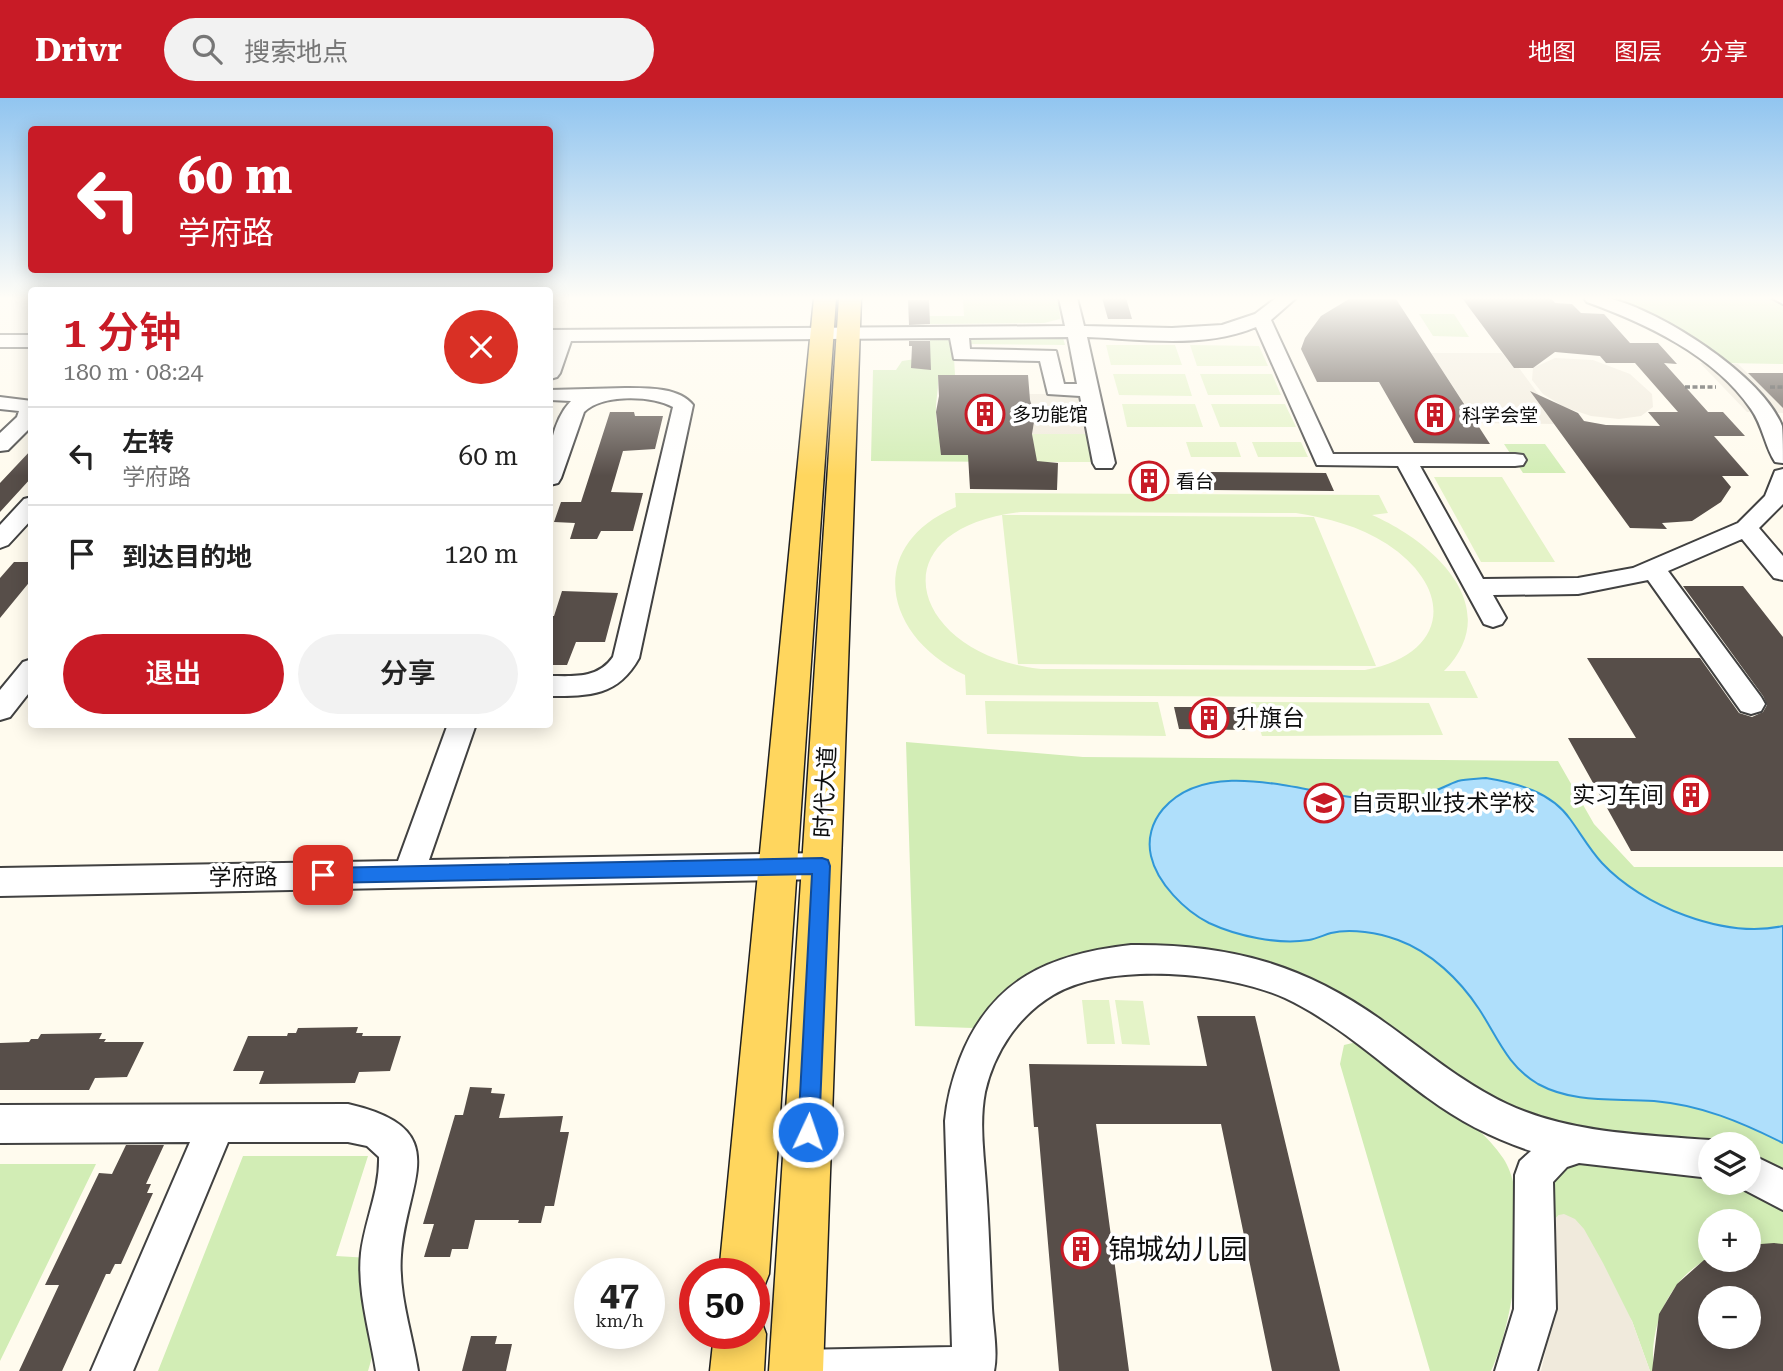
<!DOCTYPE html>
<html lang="zh">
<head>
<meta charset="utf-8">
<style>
	body { margin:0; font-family:"Roboto Serif","Noto Sans SC",serif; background:#f2f2f2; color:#222; height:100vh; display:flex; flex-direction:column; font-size:26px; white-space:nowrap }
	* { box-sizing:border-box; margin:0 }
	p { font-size:23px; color:#767676 }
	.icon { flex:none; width:38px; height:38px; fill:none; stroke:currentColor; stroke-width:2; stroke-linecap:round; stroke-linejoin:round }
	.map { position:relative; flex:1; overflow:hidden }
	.drawer { position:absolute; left:28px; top:189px; width:525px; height:441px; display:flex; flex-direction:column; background:#fff; border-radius:7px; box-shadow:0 4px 18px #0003 }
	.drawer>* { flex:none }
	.hud { position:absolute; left:28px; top:28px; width:525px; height:147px; border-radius:7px; box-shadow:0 4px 18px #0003; background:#c81b26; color:#fff; overflow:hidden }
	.buttons { position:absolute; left:1698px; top:1034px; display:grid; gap:14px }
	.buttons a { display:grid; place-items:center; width:63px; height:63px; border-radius:50%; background:#fff; box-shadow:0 4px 18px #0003; font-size:35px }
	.speed { position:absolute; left:574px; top:1160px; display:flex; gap:14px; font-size:35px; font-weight:700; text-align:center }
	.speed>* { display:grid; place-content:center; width:91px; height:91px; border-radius:50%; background:#fff; box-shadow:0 4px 18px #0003; line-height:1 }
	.speed small { font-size:18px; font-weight:400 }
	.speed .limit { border:10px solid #d22; background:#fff; color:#111 }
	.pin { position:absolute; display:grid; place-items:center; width:60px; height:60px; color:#fff; margin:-30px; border-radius:14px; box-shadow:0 4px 10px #0006 }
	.me { position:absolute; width:77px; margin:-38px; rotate:3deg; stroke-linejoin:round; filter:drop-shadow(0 0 5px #0008) }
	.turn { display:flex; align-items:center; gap:24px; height:147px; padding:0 35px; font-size:32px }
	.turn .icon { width:91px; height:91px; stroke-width:2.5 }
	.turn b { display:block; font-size:49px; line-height:60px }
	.round { display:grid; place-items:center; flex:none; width:74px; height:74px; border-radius:37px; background:#f2f2f2 }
	.head { display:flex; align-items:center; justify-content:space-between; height:119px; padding:0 35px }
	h1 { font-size:42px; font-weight:600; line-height:52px; color:#c81b26 }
	.primary-button { display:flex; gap:14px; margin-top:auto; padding:14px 35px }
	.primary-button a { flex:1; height:80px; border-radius:42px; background:#c81b26; color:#fff; font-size:28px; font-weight:600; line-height:80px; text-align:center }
	.primary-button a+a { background:#f2f2f2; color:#222 }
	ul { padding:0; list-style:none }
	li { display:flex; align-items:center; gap:21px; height:98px; padding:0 35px; border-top:2px solid #e0e0e0 }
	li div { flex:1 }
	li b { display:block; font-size:26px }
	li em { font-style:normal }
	header { display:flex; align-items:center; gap:42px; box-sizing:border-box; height:98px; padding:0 35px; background:#c81b26; color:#fff }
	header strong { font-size:33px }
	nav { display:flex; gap:38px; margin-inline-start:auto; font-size:24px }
	.search { width:490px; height:63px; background:#f2f2f2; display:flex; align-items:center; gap:18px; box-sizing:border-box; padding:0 24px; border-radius:38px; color:#767676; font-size:26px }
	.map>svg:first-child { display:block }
</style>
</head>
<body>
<header>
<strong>Drivr</strong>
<div class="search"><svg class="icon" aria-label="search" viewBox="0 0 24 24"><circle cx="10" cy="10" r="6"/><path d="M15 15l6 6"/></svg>搜索地点</div>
<nav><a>地图</a><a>图层</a><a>分享</a></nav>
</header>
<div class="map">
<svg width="1783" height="1273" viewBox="0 0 1783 1273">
	<rect width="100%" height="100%" fill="#fffbee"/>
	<!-- green -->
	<path fill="#d2edb5" d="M953,200h106l1,21 -16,4 -114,1 -1,-8h35l-1,-16z
		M1607,200h165l11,7v59l-57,-1z
		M1419,216h35l15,23 -36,-1z
		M966,240h97l2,7 -99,-1z
		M930,242h23l2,35 -17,1c1,13 -3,26 -2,40 1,13 5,25 5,39h95v7l-165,-1 2,-91h23l6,-9 20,-3v-12h8z
		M1504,346h41l21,29h-43z
		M906,644l177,15 475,4 36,63 40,43h149v307l-35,-17v-13c-71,0 -158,-6 -225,-31 -77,-29 -145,-91 -216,-134 -64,-38 -202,-44 -268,-12 -28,14 -46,37 -66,61l-58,-2z
		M1357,944c43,30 118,73 146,116 30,44 10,167 -12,213h-61l-90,-307 4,-19z
		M243,1058h125l-32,100 34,2 9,75 -11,38h-210z
		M1575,1064l135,15v6c32,0 45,10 73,23v38l-35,1v-23h-38v36c-41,19 -62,70 -56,113h-4l-18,-50 -73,-106 -5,5c-4,-25 -8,-49 21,-58z
		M0,1066h96l-96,197z"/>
	<!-- pitch -->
	<path fill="#e4f3c7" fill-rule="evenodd" d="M1106,247h69l7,20h-71z
		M1190,247l69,1 9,20h-71z
		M1113,276h72l7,22 -73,-1z
		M1200,276h72l9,21h-73z
		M1122,306h73l8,23h-76z
		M1211,306h74l11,23h-76z
		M1032,336h56l5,28h-57z
		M1186,344h50l5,15h-50z
		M1252,344h49l7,15h-50z
		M1434,379h68l53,85h-74z
		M955,395l424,2 9,18 -16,2c60,26 135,92 72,156h21l13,27 -512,-3 -1,-20c-81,-38 -101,-129 -9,-168zM1021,414l275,1c32,5 63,13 91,31 68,45 62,110 -22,126l-324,-1c-130,-14 -168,-140 -20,-157z
		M1002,417l312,2 62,149 -358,-2z
		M985,603l173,1 8,34 -179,-2z
		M1251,604l178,1 14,32 -181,1z
		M1082,902h27l6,44h-28z
		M1115,902l28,1 7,44 -28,-1z"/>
	<!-- plaza -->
	<path fill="#f0eadc" d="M1431,255h71l12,15h5l28,38 7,18 -77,-1z
		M1555,260l38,2 37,14 22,20 1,13 -12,9 -22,3 -28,-3 -27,-9 -21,-13 -11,-14 1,-12z
		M1700,265l38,1 45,44v5l-36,-1z
		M1028,296h52l8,40h-56l3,-18z
		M1564,1116l11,5 9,10 19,34 29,58 18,50h-109l13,-56 2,-33 -2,-62 5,-5z"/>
	<!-- water -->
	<path fill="#afdffb" stroke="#3097d7" stroke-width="2" d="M1486,680c31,5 65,14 84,41 11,15 20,31 32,44 40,43 122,76 181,63v217c-42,-21 -82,-38 -129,-42 -40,-3 -79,3 -116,-17 -31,-18 -41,-48 -59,-75 -19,-29 -48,-57 -81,-69 -19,-7 -47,-12 -67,-7 -7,2 -15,6 -22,7 -31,5 -72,-4 -100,-17 -24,-12 -52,-40 -58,-67 -4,-17 1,-34 12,-47 50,-58 155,-9 218,-9 17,0 35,-2 51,-8 9,-3 17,-8 26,-11 9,-2 19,-2 28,-3z"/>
	<!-- building -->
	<path fill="#574e49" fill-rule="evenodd" d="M1102,200h24l6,21h-24z
		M1462,200h89l4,5 17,1 9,9 23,1 26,29h28l19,21 -13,-1 44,49h15l22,24h-31l35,40h-27l9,11 -10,15 -29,19 -30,2 5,6 -37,-1 -100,-137 48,22 6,8 22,4 54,1 -12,-14h30l-43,-49h-29l-6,-7 -45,-4 -22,16h-19z
		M1349,201h47l94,145 -76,-1 -35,-61h-62l-16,-33 4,-11 16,-22z
		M908,202h21l1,24 -21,1z
		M909,243h21l1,29 -20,-2 1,-22h-3z
		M1748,275h35v35z
		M938,277h90l2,25 5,16 -3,18 5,27 21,2 -1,27 -87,-1 -2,-34h-27l-5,-43 3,-16z
		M610,314h24l1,4h28l-8,33 -32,2 -12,41 32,1 -10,38h-32l-4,8h-27l5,-16 -21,-1 7,-20h20z
		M32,351v28l-32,35v-29z
		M1210,374l116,1 8,18 -124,-1z
		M14,464h18v17l-32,39v-40z
		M1683,488h60l40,51v214h-152l-63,-113h68l-49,-80h113l39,55 13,4 11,-5 4,-7 -4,-9z
		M562,493l56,2 -13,49h-29l-9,23h-17v-49h4z
		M1174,609h65l6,23 -66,-1z
		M1197,918h58l85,355h-68l-51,-247h-125l33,247h-70l-21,-244h-4l-5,-63 178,2z
		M358,929l-2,6h7l-1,3h39l-11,35 -31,1 -4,11 -96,1 5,-13h-31l15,-35h39l1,-3h8l2,-5z
		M102,935l-3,6h7l-2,3h40l-17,35 -32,1 -6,12h-89v-47l29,-1 2,-3h7l3,-5z
		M470,989l22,1 -1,5 14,1 -6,24 64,-2 -3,16h9l-15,74h-9l-4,17h-23l1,-3h-44l-7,29h-16l-2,8h-26l10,-33h-11l32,-109h8z
		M126,1047h38l-18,39h5l-4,9h6l-32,71h-6l-5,10h-4l-44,97h-43l40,-86h-14l54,-112 13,1z
		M1774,1145l9,1v127h-131l7,-57 18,-30 27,-24h44v-15zM1710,1200h38v39h-38z
		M471,1238h26l-2,8h17l-6,27h-44z"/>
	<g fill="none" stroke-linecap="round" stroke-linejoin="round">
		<defs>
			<path id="minor" d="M1059,200h18l7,28 88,2 50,-3 33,-11 21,-16h20l-25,22 62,134h182l8,1 3,5 -3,5 -8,1h-95l63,113 95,-1 55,-10 105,-45 27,-27 10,-25 8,-2v35l-24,24 24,28v24l-9,-2 -32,-39 -74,32 93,126 4,7 -4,7 -10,3 -10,-3 -93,-131 -70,14 -85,1 13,23 -4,6 -9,3 -9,-3 -86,-158 -81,-1 -61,-138c-51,22 -116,12 -169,10l28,126 -3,5h-16l-3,-5 -13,-67 -32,-2 -8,-33 -86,-2 -4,-21 -379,3 -11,32 -3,4 -7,2v-30l2,-7h-2v-12l515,-4zM1068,239l9,47h-13l-8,-33 -86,-2 -1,-11z
				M1584,200c8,0 19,-1 27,1 50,12 152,77 171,127 1,10 1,27 1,37l-8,-1c-10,-15 -12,-36 -24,-53 -37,-54 -106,-86 -164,-107z
				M1772,200h11v6z
				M0,237h32v12h-32z
				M625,290c21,0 54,-1 68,17l-54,253c-21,38 -49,38 -89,38v-20c23,0 48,3 63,-19l60,-250c-22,-12 -71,-13 -89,5l-23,66 -3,5 -8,2c-3,-27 1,-63 21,-84l-21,-1v-10z
				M0,299l32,4v25l-24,24 -8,1v-18l17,-16 2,-6 -19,-2z
				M32,399v22l-24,26 -8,3v-23l24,-26z
				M32,561v30l-22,28 -10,3v-30l23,-28z
				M448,626h28l-47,136 393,-7 11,4 5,9 -5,9 -11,4 -822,17v-28l398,-7z
				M1131,847c98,-1 173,19 253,77 40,28 78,61 123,82 62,29 136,31 203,36l11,4h-11v34l-131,-15 -12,4 -14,15 3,127 -19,62h-42l19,-62 1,-134 5,-14 11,-10c-37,-12 -72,-30 -103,-53 -47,-34 -90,-75 -143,-100 -57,-26 -176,-37 -232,-3 -35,21 -59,57 -68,97 -6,31 -1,63 1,94 3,41 4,81 6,122 1,19 6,44 2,63h-219l6,-15 15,-6 156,-3 -7,-226c2,-22 7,-41 15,-62 31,-80 90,-105 171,-114z
				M348,1006c109,25 58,76 53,151 -3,38 11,78 17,116h-42c-6,-38 -19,-80 -15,-118 4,-33 19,-63 18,-96l-12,-11 -19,-4h-120l-95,229h-42l99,-229 -190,1v-38z
				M1748,1055l35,17v40l-48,-25 -2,-2h15z"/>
			<path id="major" d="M814,200h22l-67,976 -7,18 -8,3v-21h-35z
				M839,200h22l-38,1073h-54z
				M754,1216l5,1 7,19 -2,37h-54l4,-37h40z"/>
		</defs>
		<!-- minor casing -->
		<use href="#minor" stroke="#414141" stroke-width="4"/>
		<!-- major casing -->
		<use href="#major" stroke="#1f1f1f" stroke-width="3"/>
		<!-- path -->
		<path stroke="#303030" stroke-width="3.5" stroke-dasharray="5 2.5" stroke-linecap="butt" d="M1685,289h31
			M1770,289h13"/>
		<!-- minor -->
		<use href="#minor" fill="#fff" fill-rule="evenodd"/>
		<!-- major -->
		<use href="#major" fill="#ffd65e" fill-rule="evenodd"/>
	</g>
	<!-- sky -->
	<linearGradient id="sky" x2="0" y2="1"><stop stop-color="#91c5f0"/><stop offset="0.53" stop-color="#fffdf7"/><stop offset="1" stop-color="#fffdf7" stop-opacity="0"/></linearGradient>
	<rect width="1783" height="378" fill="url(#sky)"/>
	<!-- route -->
	<path fill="#1a73e8" stroke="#114b97" stroke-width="2" d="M822,760l6,2 2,6 -11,266 -3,7 -8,3 -7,-3 -3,-7 14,-258 -489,9 -6,-2 -2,-6 2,-5 6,-2z"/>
	<!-- icons -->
	<defs>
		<symbol id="building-ring" viewBox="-11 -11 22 22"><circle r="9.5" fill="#fff" stroke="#c81b26" stroke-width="1.5"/><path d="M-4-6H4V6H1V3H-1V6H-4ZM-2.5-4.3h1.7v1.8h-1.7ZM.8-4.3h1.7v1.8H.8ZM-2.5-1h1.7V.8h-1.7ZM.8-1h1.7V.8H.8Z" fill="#c81b26"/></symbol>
		<symbol id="school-ring" viewBox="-11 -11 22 22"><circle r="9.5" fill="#fff" stroke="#c81b26" stroke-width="1.5"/><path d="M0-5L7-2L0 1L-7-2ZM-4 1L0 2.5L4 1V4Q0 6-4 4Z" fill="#c81b26"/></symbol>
	</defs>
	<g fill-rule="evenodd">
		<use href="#building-ring" x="963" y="294" width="44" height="44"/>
		<use href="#building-ring" x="1413" y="295" width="44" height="44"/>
		<use href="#building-ring" x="1127" y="361" width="44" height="44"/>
		<use href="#building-ring" x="1187" y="598" width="44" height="44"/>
		<use href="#building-ring" x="1669" y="675" width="44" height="44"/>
		<use href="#school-ring" x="1302" y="683" width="44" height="44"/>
		<use href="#building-ring" x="1059" y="1129" width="44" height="44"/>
	</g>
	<g text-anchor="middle" stroke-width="7" stroke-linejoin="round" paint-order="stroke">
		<!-- far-poi labels -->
		<g font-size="19" fill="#0e0e0e" stroke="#fff" text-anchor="start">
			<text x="1012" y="323">多功能馆</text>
			<text x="1462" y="324">科学会堂</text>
			<text x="1176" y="390">看台</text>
		</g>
		<!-- poi labels -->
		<g font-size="23" fill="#0e0e0e" stroke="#fff" text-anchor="start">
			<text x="1236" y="628">升旗台</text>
			<text x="1664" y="705" text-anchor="end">实习车间</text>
			<text x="1351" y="713">自贡职业技术学校</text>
		</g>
		<!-- street labels -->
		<g font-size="23" fill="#0e0e0e" stroke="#fff">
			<text transform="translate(825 694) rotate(-87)" y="8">时代大道</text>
			<text transform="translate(243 779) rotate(-1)" y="8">学府路</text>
		</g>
		<!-- near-poi labels -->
		<g font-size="28" fill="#0e0e0e" stroke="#fff" text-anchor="start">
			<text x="1108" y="1161">锦城幼儿园</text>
		</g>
	</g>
</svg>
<div class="buttons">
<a><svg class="icon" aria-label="layers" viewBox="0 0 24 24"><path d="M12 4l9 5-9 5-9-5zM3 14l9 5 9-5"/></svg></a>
<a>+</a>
<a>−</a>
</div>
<div class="speed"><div>47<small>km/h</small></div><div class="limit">50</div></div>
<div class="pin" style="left:323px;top:777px;background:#d93025"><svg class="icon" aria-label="arrive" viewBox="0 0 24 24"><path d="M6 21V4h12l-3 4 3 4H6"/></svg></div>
<svg class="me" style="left:808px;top:1034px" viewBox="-20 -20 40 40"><circle r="17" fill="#1a73e8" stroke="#fff" stroke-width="3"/><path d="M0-11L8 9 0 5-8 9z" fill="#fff"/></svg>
<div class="hud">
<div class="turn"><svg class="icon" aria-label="left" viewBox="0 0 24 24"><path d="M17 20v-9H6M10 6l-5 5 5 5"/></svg><div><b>60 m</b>学府路</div></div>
</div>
<section class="drawer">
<div class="head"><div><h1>1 分钟</h1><p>180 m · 08:24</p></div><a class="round" style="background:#d93025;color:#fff"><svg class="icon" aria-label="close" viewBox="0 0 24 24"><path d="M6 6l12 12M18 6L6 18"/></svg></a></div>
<ul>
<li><svg class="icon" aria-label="left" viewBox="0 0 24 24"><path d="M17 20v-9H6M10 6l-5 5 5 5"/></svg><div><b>左转</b><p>学府路</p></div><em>60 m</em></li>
<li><svg class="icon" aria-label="arrive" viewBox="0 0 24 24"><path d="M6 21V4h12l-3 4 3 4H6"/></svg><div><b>到达目的地</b></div><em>120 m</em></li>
</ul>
<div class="primary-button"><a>退出</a><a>分享</a></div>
</section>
</div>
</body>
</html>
